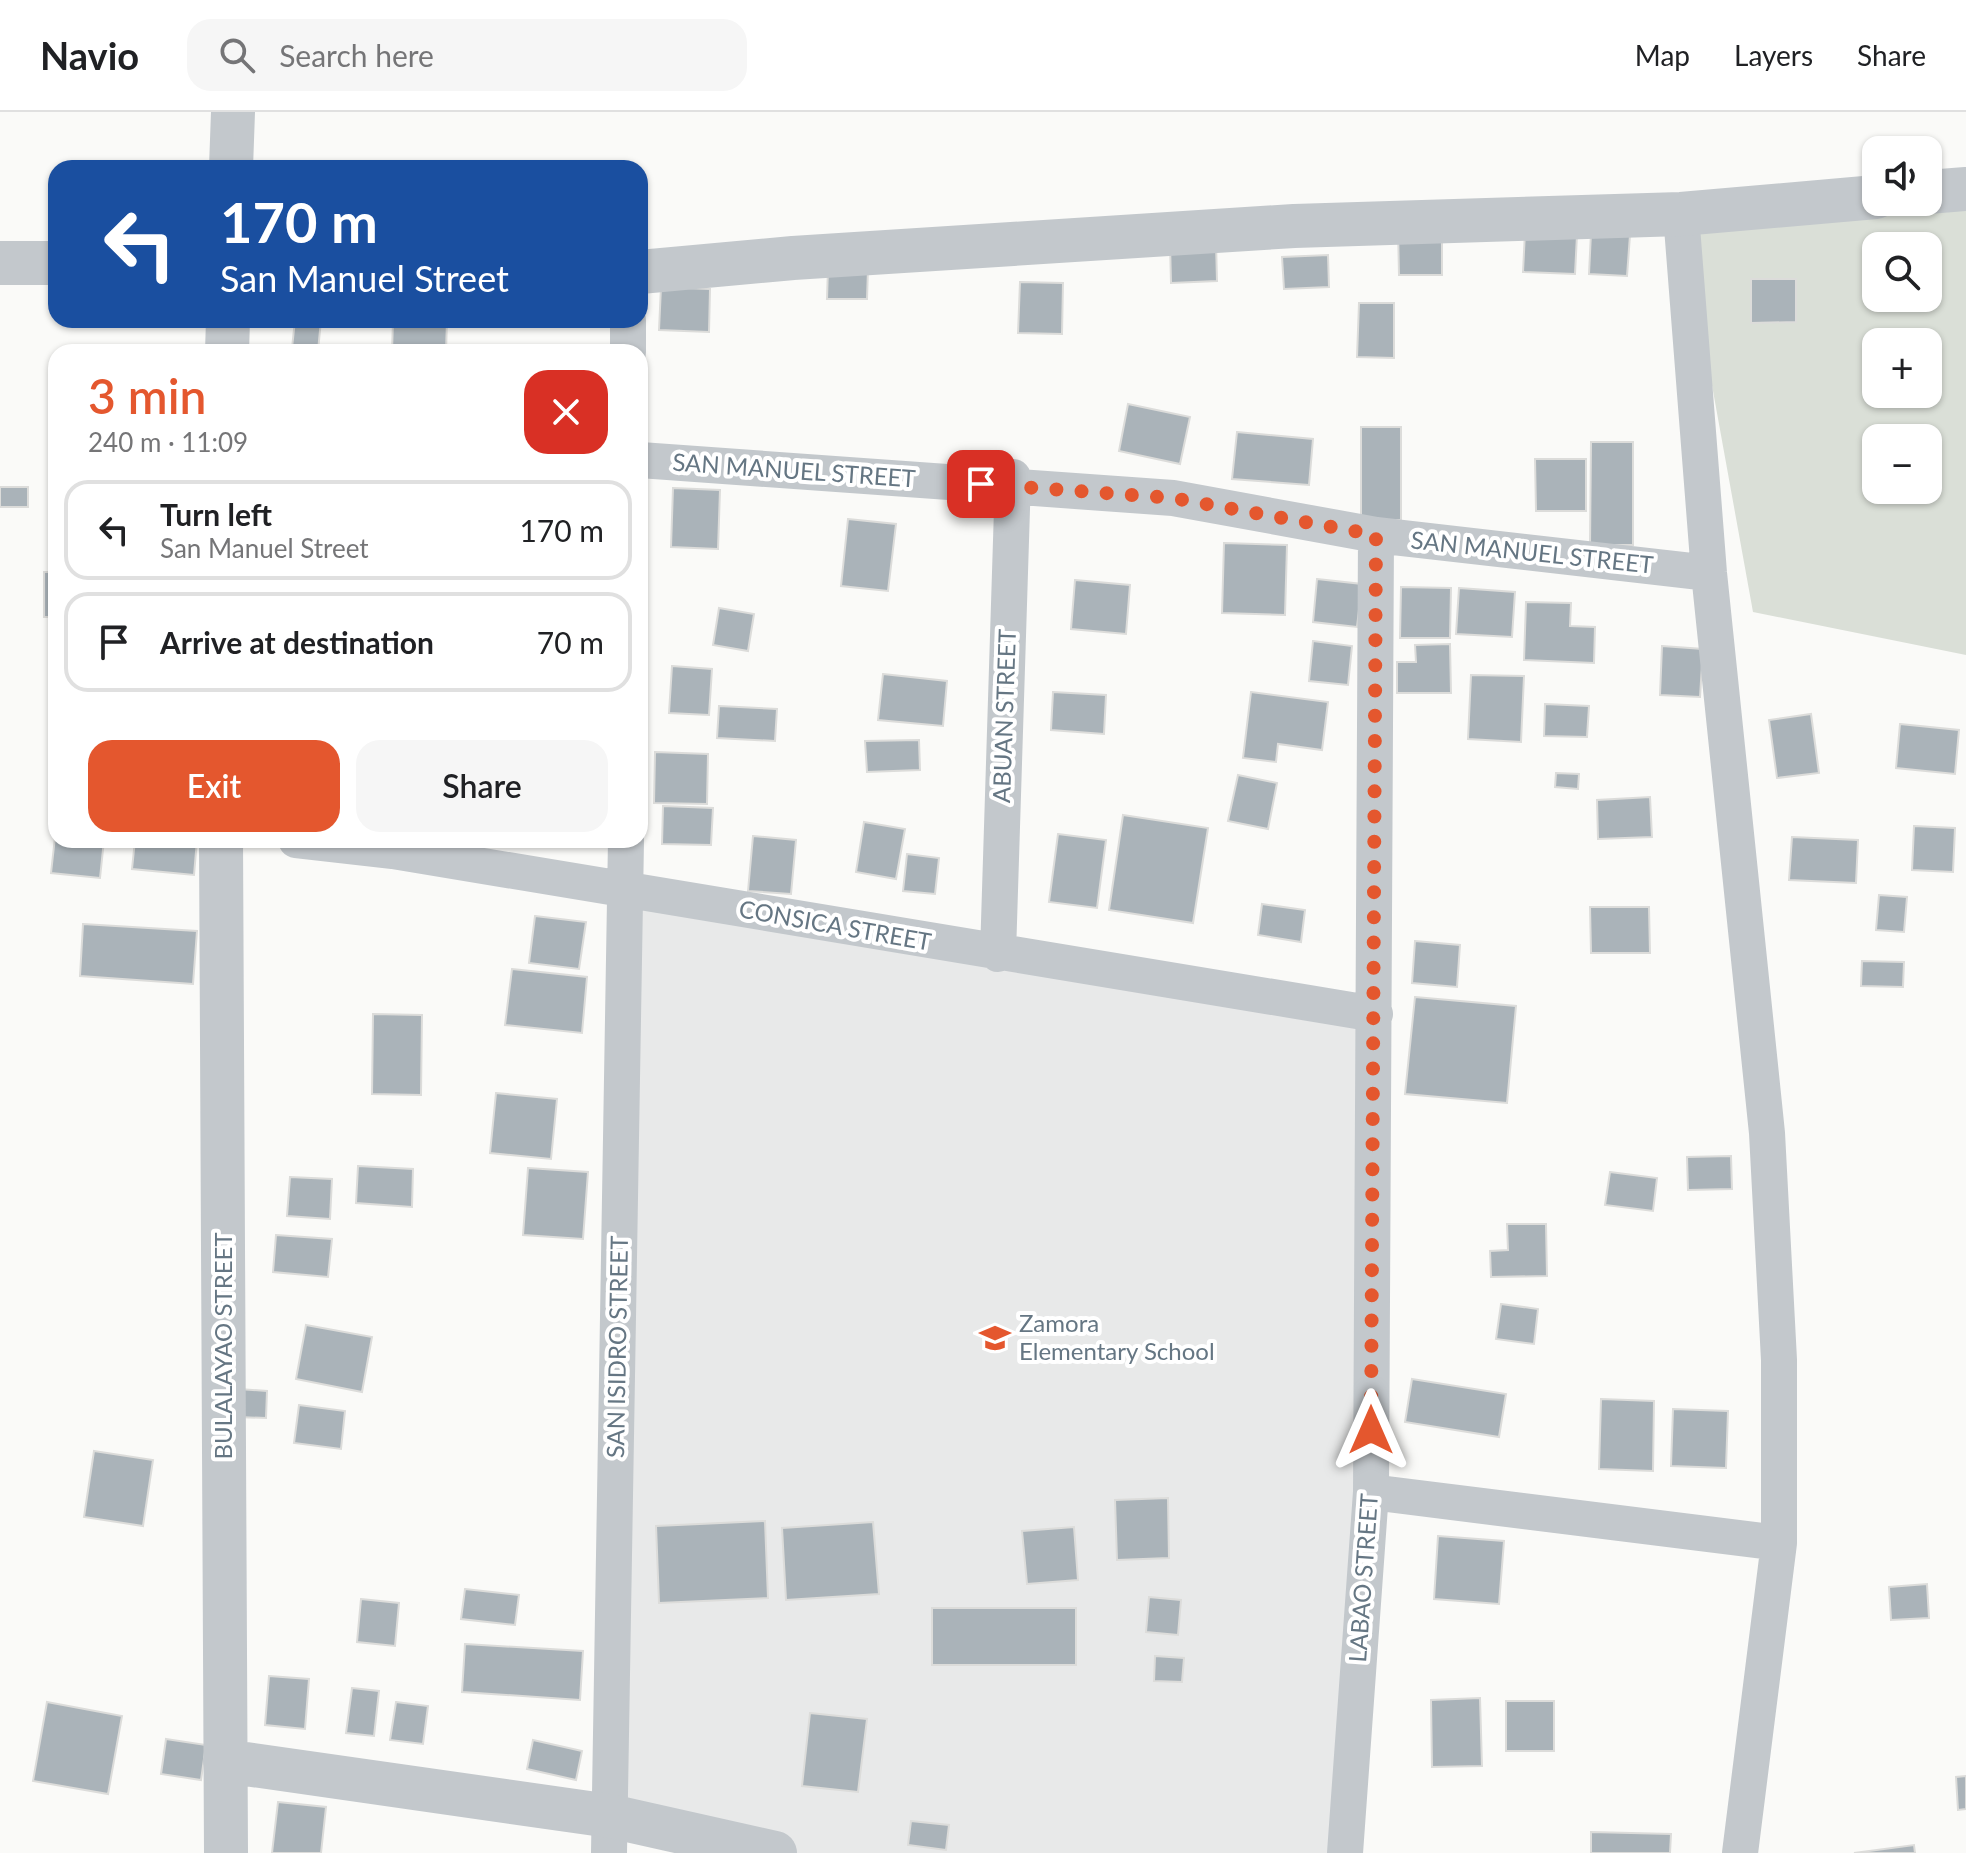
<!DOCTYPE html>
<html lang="en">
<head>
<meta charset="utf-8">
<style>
	body { margin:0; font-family:Lato,sans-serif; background:#f6f6f6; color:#202124; height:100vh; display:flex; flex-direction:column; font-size:30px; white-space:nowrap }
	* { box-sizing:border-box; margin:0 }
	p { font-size:26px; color:#757577 }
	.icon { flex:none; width:44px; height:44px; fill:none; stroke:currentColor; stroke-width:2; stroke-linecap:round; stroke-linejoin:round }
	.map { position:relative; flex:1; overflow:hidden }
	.details { position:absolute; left:48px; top:232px; width:600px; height:504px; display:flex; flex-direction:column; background:#fff; border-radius:24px; box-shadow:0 2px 6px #0004 }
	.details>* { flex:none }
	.hud { position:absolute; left:48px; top:48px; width:600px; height:168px; border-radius:24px; box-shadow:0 2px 6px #0004; background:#1a4fa0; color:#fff; overflow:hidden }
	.controls { position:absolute; left:1862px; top:24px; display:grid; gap:16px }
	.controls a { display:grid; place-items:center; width:80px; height:80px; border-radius:16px; background:#fff; box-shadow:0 2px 6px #0004; font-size:40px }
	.pin { position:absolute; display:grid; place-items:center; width:68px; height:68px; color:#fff; margin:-34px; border-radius:16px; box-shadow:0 4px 12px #0006 }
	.me { position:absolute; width:88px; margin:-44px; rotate:0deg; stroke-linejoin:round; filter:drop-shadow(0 0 6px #0008) }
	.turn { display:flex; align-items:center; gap:28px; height:168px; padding:0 40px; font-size:36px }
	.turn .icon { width:104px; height:104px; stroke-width:2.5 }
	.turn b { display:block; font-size:56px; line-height:68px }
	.round { display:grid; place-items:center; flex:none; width:84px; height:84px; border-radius:24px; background:#f6f6f6 }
	.headline { display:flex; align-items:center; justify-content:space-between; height:136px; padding:0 40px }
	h1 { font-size:48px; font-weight:600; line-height:60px; color:#e4572e }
	.button { display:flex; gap:16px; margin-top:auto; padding:16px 40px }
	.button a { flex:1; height:92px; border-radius:24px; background:#e4572e; color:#fff; font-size:32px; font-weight:600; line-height:92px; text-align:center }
	.button a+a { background:#f6f6f6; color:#202124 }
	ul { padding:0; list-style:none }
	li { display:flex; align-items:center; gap:24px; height:100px; margin:0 16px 12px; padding:0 24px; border:4px solid #e0e0e0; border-radius:24px }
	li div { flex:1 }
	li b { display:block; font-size:30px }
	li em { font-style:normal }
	header { display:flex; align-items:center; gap:48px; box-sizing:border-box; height:112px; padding:0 40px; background:#fff; border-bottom:2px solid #e0e0e0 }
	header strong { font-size:38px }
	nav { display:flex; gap:44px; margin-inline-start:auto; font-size:28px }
	.search { width:560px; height:72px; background:#f6f6f6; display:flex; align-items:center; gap:20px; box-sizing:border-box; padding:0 28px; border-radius:24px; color:#757577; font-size:30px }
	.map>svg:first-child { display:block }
</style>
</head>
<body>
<header>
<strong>Navio</strong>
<div class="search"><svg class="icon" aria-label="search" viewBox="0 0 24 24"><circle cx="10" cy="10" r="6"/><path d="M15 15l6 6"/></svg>Search here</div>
<nav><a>Map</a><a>Layers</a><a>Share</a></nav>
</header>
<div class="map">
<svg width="1966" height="1741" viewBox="0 0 1966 1741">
	<rect width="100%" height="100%" fill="#fafaf8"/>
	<!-- built -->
	<path fill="#e8e9e9" d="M626,778l749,124 -30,839h-570l-165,-37z"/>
	<!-- green -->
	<path fill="#dadfd7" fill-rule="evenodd" d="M1966,77v466l-213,-43 -72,-398 247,-12zM1876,134h52v52h-52zM1876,230h52v52h-52zM1876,326h52v52h-52z"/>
	<!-- building -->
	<path fill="#aab3b9" stroke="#dcdcda" stroke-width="2" d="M1398,117h44v46h-43z
		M1525,120l52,3 -2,39 -52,-2z
		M1591,121l39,2 -3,41 -38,-2z
		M1216,130l1,39 -46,2 -1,-40z
		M1328,143l1,32 -45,2 -2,-32z
		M828,156l40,1 -1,30h-40z
		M1751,167h45v43l-45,1z
		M1020,170l43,1 -1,51 -44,-1z
		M661,175l49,2 -1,43 -50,-2z
		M1359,191h35v55l-37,-1z
		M295,208h26l-3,31 -26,-3z
		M393,208h54l-1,32h-54z
		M1128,292l62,13 -10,47 -61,-13z
		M1361,315h40v93h-40z
		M1237,320l76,7 -4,46 -77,-6z
		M1591,330h42v103h-43z
		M1535,347h51v52h-50z
		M0,375h28v20h-28z
		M673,376l47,2 -2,59 -47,-2z
		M848,407l48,5 -8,67 -47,-5z
		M1224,431l63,2 -2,70 -63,-2z
		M44,460h12v45h-12z
		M1317,467l45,5 -5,43 -44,-5z
		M1075,468l55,5 -4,49 -55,-5z
		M1401,475l50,1 -1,50h-50z
		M1459,476l56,4 -3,45 -56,-3z
		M1526,490l45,1 -1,23 25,1 -1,36 -70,-3z
		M719,496l35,6 -6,37 -35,-6z
		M1313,529l39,5 -4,39 -39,-4z
		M1450,532l1,49h-54v-31h19l-1,-17z
		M1662,534l41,3 -3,48 -40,-2z
		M672,554l40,3 -3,46 -40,-2z
		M883,562l64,7 -4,45 -65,-6z
		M1471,563l53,1 -3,66 -53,-3z
		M1053,580l53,3 -2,39 -53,-4z
		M1251,580l77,10 -6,48 -44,-6 -2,18 -33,-4z
		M1545,592l44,2 -2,31 -43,-1z
		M719,594l58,3 -2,32 -58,-3z
		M1811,602l8,59 -42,5 -8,-58z
		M1900,612l59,6 -4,44 -59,-6z
		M919,628l1,30 -53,2 -2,-31z
		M655,640l53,2 -1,50 -53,-1z
		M1556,661l23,1 -1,15 -23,-2z
		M1238,663l39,8 -9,46 -40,-8z
		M1650,685l2,40 -54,2 -1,-39z
		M663,694l50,2 -2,37 -49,-1z
		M1123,703l85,13 -15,95 -84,-13z
		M864,710l41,7 -9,50 -40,-7z
		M1914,714l41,2 -2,44 -41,-2z
		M56,716v12h48l-4,38 -49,-5z
		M1058,722l48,6 -9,68 -48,-6z
		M753,724l43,4 -5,54 -43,-3z
		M1792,725l66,3 -2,43 -67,-3z
		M135,728h62l-3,35 -62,-6z
		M907,742l32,4 -4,36 -32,-3z
		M1879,783l28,2 -3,35 -28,-2z
		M1262,792l43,6 -4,32 -43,-7z
		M1590,795h59l1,46h-59z
		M535,804l51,6 -7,47 -50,-6z
		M83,812l114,7 -4,53 -113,-8z
		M1415,829l45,4 -3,42 -45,-4z
		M1862,849l42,1 -1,25 -42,-1z
		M512,857l75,8 -5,56 -77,-8z
		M1415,885l101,9 -9,97 -102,-9z
		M373,902l49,1 -1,80 -49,-1z
		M496,981l61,6 -6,60 -61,-6z
		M1731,1044l1,33 -44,1 -1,-33z
		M358,1054l55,3 -1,38 -56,-4z
		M528,1056l60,4 -5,67 -60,-4z
		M1610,1060l47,6 -4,33 -48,-6z
		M290,1065l42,2 -2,40 -43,-3z
		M1507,1112h39l1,52 -56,1 -1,-26 18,-1z
		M276,1123l56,4 -4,38 -55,-5z
		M1501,1192l37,5 -4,35 -38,-5z
		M306,1213l66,12 -10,55 -66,-13z
		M1412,1267l94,15 -7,43 -94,-15z
		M239,1277l28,2 -1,27 -29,-1z
		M1601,1287l53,2 -1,70 -54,-2z
		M299,1293l46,6 -4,38 -47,-6z
		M1673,1297l55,2 -2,57 -55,-2z
		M94,1339l59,9 -10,66 -59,-9z
		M1168,1386l1,60 -52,2 -2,-60z
		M765,1409l3,77 -109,5 -3,-77z
		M873,1410l6,72 -93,6 -4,-72z
		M1074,1415l4,53 -51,4 -5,-53z
		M1438,1424l66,5 -5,63 -65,-5z
		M1927,1472l2,34 -38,2 -2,-33z
		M465,1477l54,6 -4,30 -54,-6z
		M1149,1485l32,3 -3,35 -32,-3z
		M361,1487l38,4 -4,43 -38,-4z
		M932,1496h144v57h-144z
		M465,1532l118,7 -3,49 -118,-8z
		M1155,1544l29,2 -2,24 -28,-1z
		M269,1564l40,3 -4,50 -40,-4z
		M352,1576l27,3 -5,45 -28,-3z
		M1480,1586l2,68 -50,1 -1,-67z
		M1506,1589h48v50h-48z
		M47,1590l75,14 -14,78 -75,-13z
		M396,1590l32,4 -5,38 -33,-4z
		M810,1601l57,6 -9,73 -56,-6z
		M166,1627l40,6 -5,35 -40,-6z
		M533,1628l49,11 -6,29 -49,-11z
		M1966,1664v33l-8,1 -2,-33z
		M278,1690l48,5 -5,46h-49z
		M911,1709l38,4 -3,25 -38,-5z
		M1591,1720l80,2 -1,19h-79z
		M1914,1733l1,8h-61z"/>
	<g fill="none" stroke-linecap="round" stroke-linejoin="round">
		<!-- minor -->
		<path stroke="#c3c8cc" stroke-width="36" d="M1681,102l28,359 58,560 12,227v183l-39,310
			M628,240v-32
			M640,348l533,38 203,37 333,38
			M296,728l97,11 982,163
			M998,842l15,-477
			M1371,1380l408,51
			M609,1741l17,-1013
			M1345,1741l26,-361 5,-957"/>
		<!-- tertiary -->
		<path stroke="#c3c8cc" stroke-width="44" d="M231,56l2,-56
			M1928,80l38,-3
			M0,151h56
			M640,160l153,-14 501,-32 387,-12 195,-17
			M227,240l1,-32
			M221,728l5,1013
			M225,1649l385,55 165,37"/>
	</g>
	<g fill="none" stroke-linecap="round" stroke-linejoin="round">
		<!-- route -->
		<path stroke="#e4572e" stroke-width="14" stroke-dasharray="0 25.2" d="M981,372l192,14 203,37 -5,895"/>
	</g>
	<!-- icons -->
	<defs>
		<symbol id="school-bare" viewBox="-9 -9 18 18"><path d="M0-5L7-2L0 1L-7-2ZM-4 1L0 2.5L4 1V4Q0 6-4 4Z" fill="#e4572e" stroke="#fff" stroke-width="2.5" paint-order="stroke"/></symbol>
	</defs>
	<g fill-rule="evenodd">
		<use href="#school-bare" x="973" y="1204" width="44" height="44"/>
	</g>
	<g text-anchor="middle" stroke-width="8" stroke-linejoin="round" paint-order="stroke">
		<!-- street labels -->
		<g font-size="24" fill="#657683" stroke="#fff">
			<text transform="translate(794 359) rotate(4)" y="8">SAN MANUEL STREET</text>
			<text transform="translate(1532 441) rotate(6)" y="8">SAN MANUEL STREET</text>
			<text transform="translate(1005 604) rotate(-88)" y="8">ABUAN STREET</text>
			<text transform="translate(835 814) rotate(10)" y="8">CONSICA STREET</text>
			<text transform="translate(224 1234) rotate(-90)" y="8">BULALAYAO STREET</text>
			<text transform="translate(618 1235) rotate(-89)" y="8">SAN ISIDRO STREET</text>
			<text transform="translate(1364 1466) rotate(-86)" y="8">LABAO STREET</text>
		</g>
		<!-- poi labels -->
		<g font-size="24" fill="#657683" stroke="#fff" text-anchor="start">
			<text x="1019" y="1220">Zamora<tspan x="1019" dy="28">Elementary School</tspan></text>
		</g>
	</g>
</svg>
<div class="controls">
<a><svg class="icon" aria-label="sound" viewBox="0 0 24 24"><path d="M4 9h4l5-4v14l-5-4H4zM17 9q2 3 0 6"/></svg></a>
<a><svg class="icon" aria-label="search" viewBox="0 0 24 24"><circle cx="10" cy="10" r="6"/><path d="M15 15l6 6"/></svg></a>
<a>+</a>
<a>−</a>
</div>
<div class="pin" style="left:981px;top:372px;background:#d93025"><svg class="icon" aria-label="arrive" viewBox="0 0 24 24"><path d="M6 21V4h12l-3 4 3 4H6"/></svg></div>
<svg class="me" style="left:1371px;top:1318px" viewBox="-20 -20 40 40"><path d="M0-17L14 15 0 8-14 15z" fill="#e4572e" stroke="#fff" stroke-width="4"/></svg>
<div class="hud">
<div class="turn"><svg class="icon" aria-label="left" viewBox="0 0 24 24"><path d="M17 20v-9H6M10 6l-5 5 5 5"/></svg><div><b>170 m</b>San Manuel Street</div></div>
</div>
<section class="details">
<div class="headline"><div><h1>3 min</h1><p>240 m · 11:09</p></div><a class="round" style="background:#d93025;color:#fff"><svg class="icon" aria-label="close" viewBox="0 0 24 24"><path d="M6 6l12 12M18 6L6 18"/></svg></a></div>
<ul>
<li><svg class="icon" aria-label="left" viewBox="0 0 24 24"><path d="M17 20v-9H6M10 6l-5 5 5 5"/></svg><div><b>Turn left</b><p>San Manuel Street</p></div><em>170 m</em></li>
<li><svg class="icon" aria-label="arrive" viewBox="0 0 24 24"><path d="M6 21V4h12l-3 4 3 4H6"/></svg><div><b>Arrive at destination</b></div><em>70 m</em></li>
</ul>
<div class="button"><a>Exit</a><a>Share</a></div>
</section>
</div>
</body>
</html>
